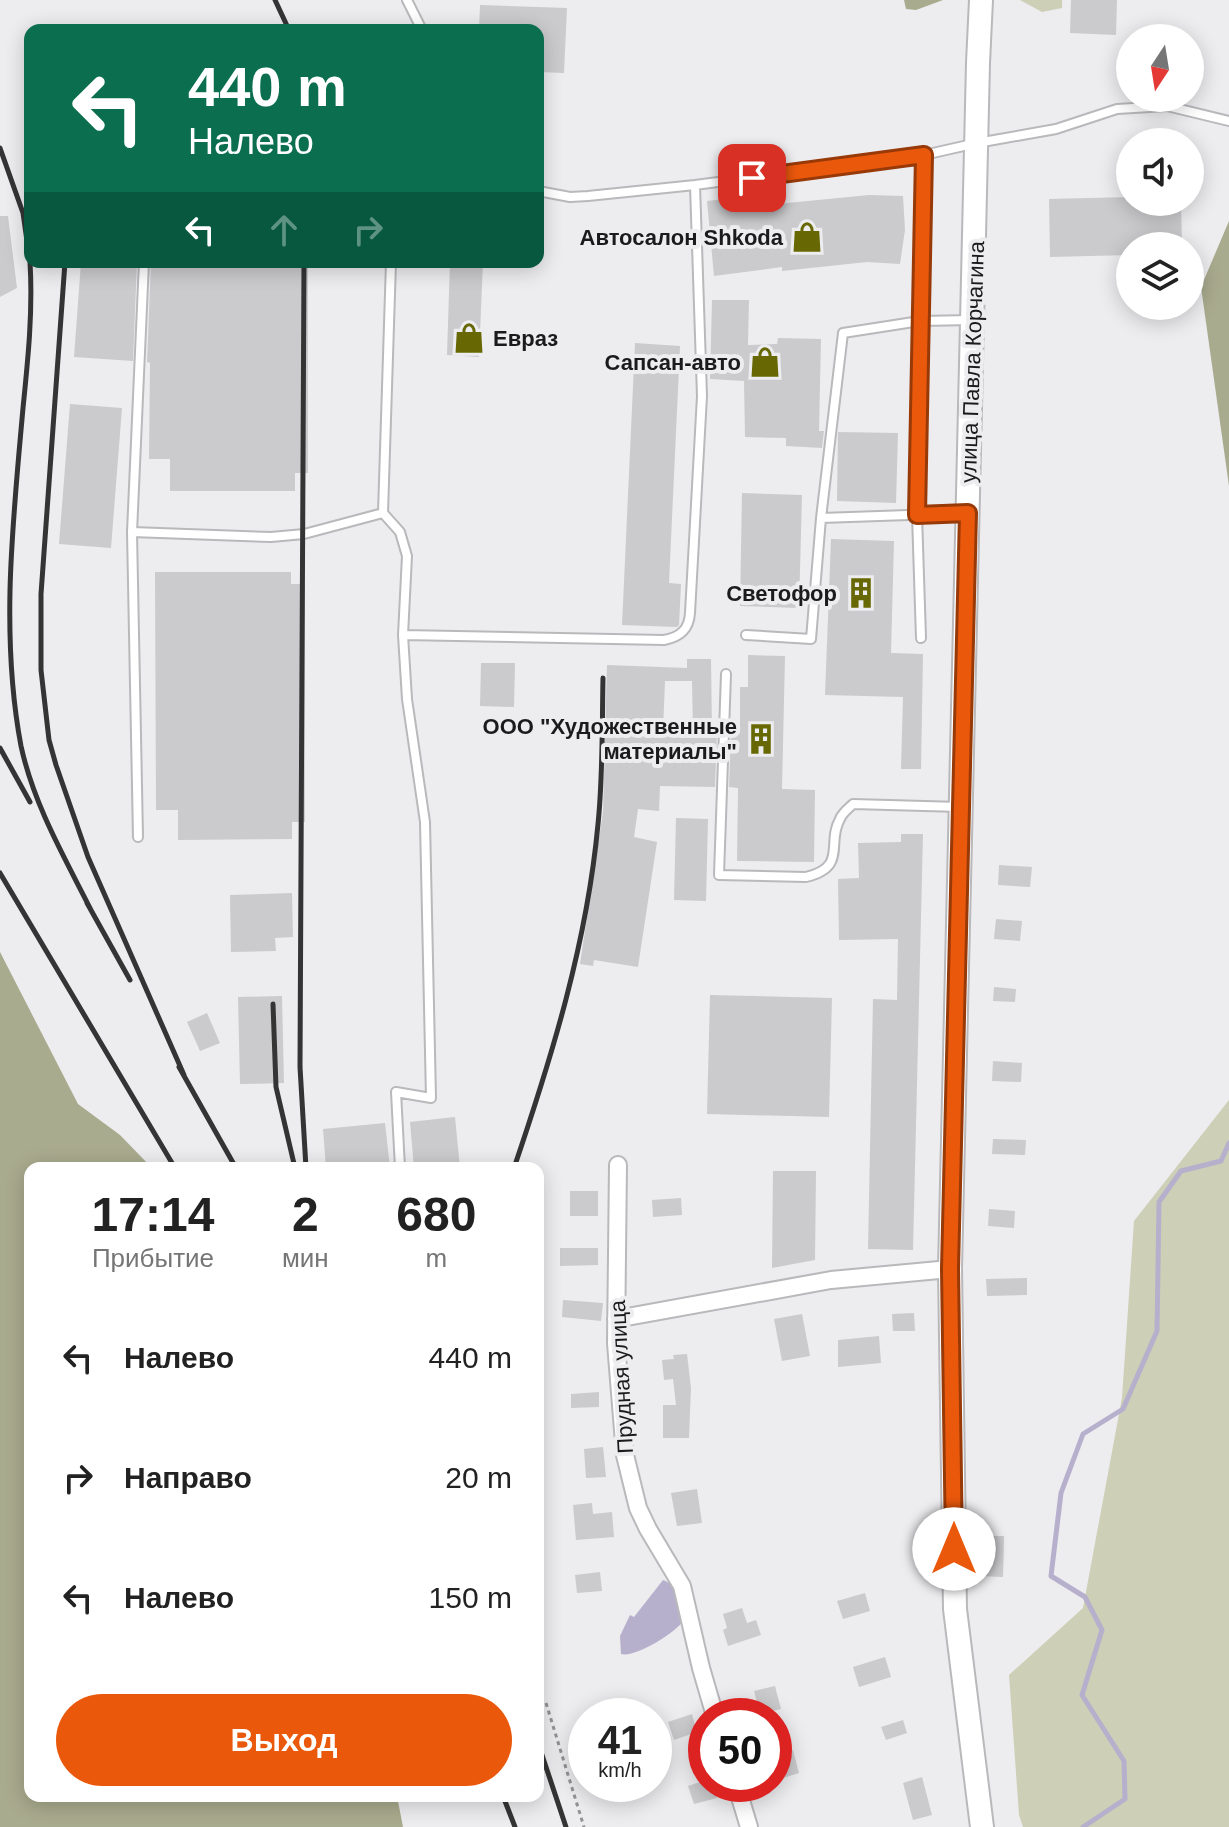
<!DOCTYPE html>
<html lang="ru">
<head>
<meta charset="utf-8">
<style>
	body { margin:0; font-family:Arial,sans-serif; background:#f6f6f6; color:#222; height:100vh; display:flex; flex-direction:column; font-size:30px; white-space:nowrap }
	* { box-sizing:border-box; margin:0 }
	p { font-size:26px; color:#767676 }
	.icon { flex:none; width:44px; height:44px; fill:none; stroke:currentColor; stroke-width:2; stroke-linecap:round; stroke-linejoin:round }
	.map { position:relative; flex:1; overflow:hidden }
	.sheet { position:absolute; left:24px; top:1162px; width:520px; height:640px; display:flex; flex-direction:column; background:#fff; border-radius:16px; box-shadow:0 4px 20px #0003 }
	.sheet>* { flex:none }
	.banner { position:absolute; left:24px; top:24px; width:520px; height:244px; border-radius:16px; box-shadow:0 4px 20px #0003; background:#0b6e4f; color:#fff; overflow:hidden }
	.needle { width:52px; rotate:192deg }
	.controls { position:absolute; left:1116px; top:24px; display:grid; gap:16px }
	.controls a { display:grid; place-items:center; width:88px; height:88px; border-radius:50%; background:#fff; box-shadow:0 4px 20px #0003; font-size:40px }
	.speed { position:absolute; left:568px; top:1698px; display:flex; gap:16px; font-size:40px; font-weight:700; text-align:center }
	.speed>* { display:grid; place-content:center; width:104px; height:104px; border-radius:50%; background:#fff; box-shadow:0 4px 20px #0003; line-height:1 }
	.speed small { font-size:20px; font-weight:400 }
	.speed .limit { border:12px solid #d22; background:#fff; color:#111 }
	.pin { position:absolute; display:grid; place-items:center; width:68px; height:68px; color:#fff; margin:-34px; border-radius:16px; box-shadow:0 4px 12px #0006 }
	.me { position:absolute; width:88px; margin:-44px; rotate:0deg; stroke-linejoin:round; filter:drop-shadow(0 0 6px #0008) }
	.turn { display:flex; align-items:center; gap:28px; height:168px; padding:0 32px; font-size:36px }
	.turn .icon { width:104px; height:104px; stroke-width:2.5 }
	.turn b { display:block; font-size:56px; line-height:68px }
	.lanes { display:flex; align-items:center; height:76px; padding:0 32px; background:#0003; justify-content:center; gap:40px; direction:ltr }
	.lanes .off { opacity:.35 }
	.eta { display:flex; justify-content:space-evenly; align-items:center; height:136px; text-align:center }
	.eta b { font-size:48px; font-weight:700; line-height:56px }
	.action { display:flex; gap:16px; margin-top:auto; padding:16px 32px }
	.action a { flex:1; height:92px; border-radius:48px; background:#ea580c; color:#fff; font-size:32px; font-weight:700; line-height:92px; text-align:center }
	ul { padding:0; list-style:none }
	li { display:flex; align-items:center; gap:24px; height:120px; padding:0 32px }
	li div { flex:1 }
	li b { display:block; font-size:30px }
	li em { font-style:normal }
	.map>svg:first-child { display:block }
</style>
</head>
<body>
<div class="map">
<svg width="1229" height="1827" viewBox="0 0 1229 1827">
	<rect width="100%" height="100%" fill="#edecef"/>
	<!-- green -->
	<path fill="#cdcfb6" d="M1020,0h42v8l-20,4z
		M1229,1100v727h-206l-4,-12 -10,-140 74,-67 39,-210 12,-177z"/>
	<!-- forest -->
	<path fill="#a9ab8e" d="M904,0h39l-27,10 -10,-1z
		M1229,221v265l-28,-199z
		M0,952l78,152 42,31 32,33h-122v628h367l6,31h-403z"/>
	<!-- water -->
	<path fill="#b7b0cd" d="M663,1580c17,6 17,25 20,41 -8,12 -48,37 -62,33l-1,-18 10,-21 4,2z"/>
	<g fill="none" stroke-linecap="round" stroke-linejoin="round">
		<!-- stream -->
		<path stroke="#b7b0cd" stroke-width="5" d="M1083,1827l42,-28 -1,-38 -42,-66 20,-65 -17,-33 -34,-21 10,-83 22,-59 40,-25 34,-78 2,-129 22,-31 40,-10 8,-18"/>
	</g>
	<!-- building -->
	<path fill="#cbcacd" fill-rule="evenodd" d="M1071,0h46l-1,35 -46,-2z
		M480,5l87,3 -3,65 -26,-1v-42h-59z
		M776,193l1,11 92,-9 34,1 2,34 -5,34 -33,-2 -85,9v-4l-68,9 -7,-75z
		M1130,197v5h51l1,44h-52v9l-80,2 -1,-58z
		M0,216h8l9,72 -17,9z
		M81,262h56l-4,99 -59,-4z
		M151,262h157v211h-13v18h-125v-32h-21l1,-96 -3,-1z
		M450,262h33l-4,95 -32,-2z
		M712,300h37l-1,45 29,-1 1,-6 43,1 -2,92h5l-2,17 -36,-2v-8l-41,-1 -1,-56 -34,-2z
		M635,343l45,3 -11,237 12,1 -2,41 -2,2 -55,-2z
		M70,404l52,4 -11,140 -52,-4z
		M838,432l60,1 -2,70 -59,-2z
		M742,493l60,2 -3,113 -59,-2z
		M831,539l63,2 -3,112 32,1 -2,115h-20l2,-72 -78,-2z
		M155,572h136v12h14v238h-13v17l-114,1v-30h-22z
		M748,655l37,1 -3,133 33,1 -1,72 -77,-1 1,-73 -9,-1 2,-54h9v-46h8z
		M687,659h24l1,73h5l-2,55 -55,-1 -1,25 -21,-2 -4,28 23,5 -19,125 -44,-7 -1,6 -13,-2 23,-152 4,-147 80,3zM665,681h27l1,51 -30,-1z
		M481,663h34l-1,44 -34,-1z
		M676,818l32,1 -2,82 -32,-1z
		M901,834h22l-10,416 -45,-1 5,-250 24,1 1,-61 -59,1 -1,-61 21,-1 -1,-35 43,-1z
		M999,865l33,2 -2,20 -32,-2z
		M292,893l1,44 -18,1 1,13 -45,1 -1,-57z
		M996,919l26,2 -2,20 -26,-2z
		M994,987l22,2 -1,13 -22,-1z
		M710,995l122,3 -3,119 -122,-3z
		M282,996l2,87 -44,1 -2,-87z
		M207,1013l13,30 -20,8 -13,-29z
		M993,1061l29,2 -1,19 -29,-1z
		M455,1117l5,51h-46l-4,-46z
		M385,1123l5,45h-64l-3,-39z
		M993,1139l33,1 -1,15 -33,-1z
		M773,1171h43l-1,89 -43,8z
		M570,1191h28v25h-28z
		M681,1198l1,17 -29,2 -1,-17z
		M989,1209l26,2 -1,17 -26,-2z
		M560,1248h38v17l-38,1z
		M1027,1278v17l-40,1 -1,-17z
		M563,1300l40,3 -2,18 -39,-4z
		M914,1313l1,18h-22l-1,-17z
		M802,1314l8,42 -28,5 -8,-42z
		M879,1336l2,27 -43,4v-27z
		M687,1354l4,34 -2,50h-26v-33h13l-3,-26 -9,1 -2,-20 12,-1 -1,-4z
		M599,1392v15l-28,1v-14z
		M603,1447l3,30 -20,1 -2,-29z
		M697,1489l5,34 -25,3 -6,-33z
		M592,1503l1,11 19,-2 2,25 -38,3 -3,-35z
		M981,1536h23l-1,41 -23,-1z
		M600,1572l2,19 -25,2 -2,-18z
		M865,1593l5,18 -27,8 -6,-18z
		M742,1608l5,15 9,-3 5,15 -33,11 -5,-16 4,-2 -4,-14z
		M885,1657l6,20 -32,10 -6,-20z
		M775,1686l6,23 -21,5 -6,-23z
		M692,1714l5,18 -23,8 -6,-18z
		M903,1720l4,13 -21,7 -5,-13z
		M793,1750l6,23 -22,7 -3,-25z
		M922,1777l10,38 -19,5 -10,-37z
		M706,1780v4h7l4,14 -23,6 -6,-18z"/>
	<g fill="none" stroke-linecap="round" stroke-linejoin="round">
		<defs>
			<path id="lane" d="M407,0l15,30
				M538,191l32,6 18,-1 107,-11 229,-30 53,-12 79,-14 61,-20 50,-3 62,15
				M391,262l-8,251 17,19 7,24 -4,79 4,64 18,123 6,276 -35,-6 4,76
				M821,518l22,-185 77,-12 52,-1
				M132,532l139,5 33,-3 79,-21
				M403,635l261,5c17,-3 25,-11 26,-27l12,-217 -7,-211
				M746,635l65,4 10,-121 146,-5
				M921,638l-4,-123 7,-360
				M726,674l-7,201 87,2c42,-10 20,-34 34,-58 2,-6 9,-11 13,-15l107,3
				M138,837l-6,-305 12,-270"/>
			<path id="street" d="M618,1165l-2,178 9,112 13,53 10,21 34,57 19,82 14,48
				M616,1319l215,-39 119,-11
				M736,1784l13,43"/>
			<path id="secondary" d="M981,0l-3,63 -28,1206 5,340 27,218"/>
		</defs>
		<!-- lane casing -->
		<use href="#lane" stroke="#b9b8bb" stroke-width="12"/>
		<!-- street casing -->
		<use href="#street" stroke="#b9b8bb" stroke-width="20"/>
		<!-- secondary casing -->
		<use href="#secondary" stroke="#b9b8bb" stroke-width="26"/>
		<!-- path -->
		<path stroke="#939294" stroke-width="3" stroke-dasharray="4 4" stroke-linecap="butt" d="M546,1703l38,124"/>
		<!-- lane -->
		<use href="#lane" stroke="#fff" stroke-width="8"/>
		<!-- street -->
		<use href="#street" stroke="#fff" stroke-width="16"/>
		<!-- secondary -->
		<use href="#secondary" stroke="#fff" stroke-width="22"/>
		<!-- rail -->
		<path stroke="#353435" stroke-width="5" d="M275,0l14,30
			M0,148l23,65 7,49
			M30,262c3,49 -2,97 -7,146 -10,113 -23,226 -2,338 13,60 45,114 72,168
			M65,262l-24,332v76l8,70 7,25 32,92 96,218
			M304,262l-4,805 6,101
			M0,748l30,54
			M0,873l175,295
			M87,903l43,77
			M273,1004l3,83 19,81
			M179,1067l57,101
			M514,1168c38,-112 73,-225 84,-344 5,-48 4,-98 5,-146
			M538,1743l28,84
			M503,1796l12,31"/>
	</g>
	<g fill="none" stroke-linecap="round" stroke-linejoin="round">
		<defs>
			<path id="route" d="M752,178l172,-23 -7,360 51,-2 -18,756 4,280"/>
		</defs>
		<!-- route casing -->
		<use href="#route" stroke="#983908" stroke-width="20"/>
		<!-- route -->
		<use href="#route" stroke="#ea580c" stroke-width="14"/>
	</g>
	<!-- icons -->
	<defs>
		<symbol id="shop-bare" viewBox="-9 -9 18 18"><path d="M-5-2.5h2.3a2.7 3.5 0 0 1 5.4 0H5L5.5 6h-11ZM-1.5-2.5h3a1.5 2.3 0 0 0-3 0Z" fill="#676803" stroke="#edecef" stroke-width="2.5" paint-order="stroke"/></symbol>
		<symbol id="building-bare" viewBox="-9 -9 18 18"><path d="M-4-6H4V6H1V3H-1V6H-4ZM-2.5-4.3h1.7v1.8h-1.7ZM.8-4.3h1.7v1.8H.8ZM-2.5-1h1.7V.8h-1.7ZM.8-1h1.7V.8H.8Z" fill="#676803" stroke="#edecef" stroke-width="2.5" paint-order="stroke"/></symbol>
	</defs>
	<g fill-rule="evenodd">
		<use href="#shop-bare" x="785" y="215" width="44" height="44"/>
		<use href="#shop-bare" x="447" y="316" width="44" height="44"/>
		<use href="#shop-bare" x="743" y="340" width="44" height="44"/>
		<use href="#building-bare" x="839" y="571" width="44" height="44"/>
		<use href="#building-bare" x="739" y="717" width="44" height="44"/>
	</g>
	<g text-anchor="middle" stroke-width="8" stroke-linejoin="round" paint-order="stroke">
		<!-- poi labels -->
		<g font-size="22" font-weight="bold" fill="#1c1b1c" stroke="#edecef" text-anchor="end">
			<text x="783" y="245">Автосалон Shkoda</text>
			<text x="493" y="346" text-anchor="start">Евраз</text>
			<text x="741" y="370">Сапсан-авто</text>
			<text x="837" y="601">Светофор</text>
			<text x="737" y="734">ООО "Художественные<tspan x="737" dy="25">материалы"</tspan></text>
		</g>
		<!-- street labels -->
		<g font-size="22" fill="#1c1b1c" stroke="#edecef">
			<text transform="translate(972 362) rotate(-88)" y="8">улица Павла Корчагина</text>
			<text transform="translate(621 1377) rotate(-93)" y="8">Прудная улица</text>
		</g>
	</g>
</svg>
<div class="controls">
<a><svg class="needle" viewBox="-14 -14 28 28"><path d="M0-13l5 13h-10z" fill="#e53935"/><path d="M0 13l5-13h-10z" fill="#767676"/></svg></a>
<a><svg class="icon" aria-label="sound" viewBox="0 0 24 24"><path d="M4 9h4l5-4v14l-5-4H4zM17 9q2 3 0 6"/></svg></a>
<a><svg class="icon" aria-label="layers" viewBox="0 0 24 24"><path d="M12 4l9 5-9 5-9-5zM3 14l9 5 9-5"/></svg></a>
</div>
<div class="speed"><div>41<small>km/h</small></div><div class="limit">50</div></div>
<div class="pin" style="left:752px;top:178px;background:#d93025"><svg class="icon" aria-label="arrive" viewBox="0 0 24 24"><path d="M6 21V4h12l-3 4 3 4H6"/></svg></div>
<svg class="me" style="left:954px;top:1549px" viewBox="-20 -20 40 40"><circle r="19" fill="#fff"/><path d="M0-13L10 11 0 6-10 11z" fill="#ea580c"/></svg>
<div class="banner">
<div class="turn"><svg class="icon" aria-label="left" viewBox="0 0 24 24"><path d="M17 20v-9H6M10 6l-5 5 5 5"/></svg><div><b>440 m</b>Налево</div></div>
<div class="lanes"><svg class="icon" aria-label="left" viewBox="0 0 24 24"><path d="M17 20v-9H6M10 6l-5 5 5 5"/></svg><svg class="icon off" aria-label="ahead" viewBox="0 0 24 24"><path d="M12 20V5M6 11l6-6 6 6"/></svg><svg class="icon off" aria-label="right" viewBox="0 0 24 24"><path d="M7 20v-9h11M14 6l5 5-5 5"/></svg></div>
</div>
<section class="sheet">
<div class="eta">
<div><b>17:14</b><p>Прибытие</p></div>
<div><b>2</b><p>мин</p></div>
<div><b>680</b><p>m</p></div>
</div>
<ul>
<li><svg class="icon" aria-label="left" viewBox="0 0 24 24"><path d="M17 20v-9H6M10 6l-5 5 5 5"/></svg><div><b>Налево</b></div><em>440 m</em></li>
<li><svg class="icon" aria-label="right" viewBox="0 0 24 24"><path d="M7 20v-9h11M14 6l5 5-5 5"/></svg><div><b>Направо</b></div><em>20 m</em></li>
<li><svg class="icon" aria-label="left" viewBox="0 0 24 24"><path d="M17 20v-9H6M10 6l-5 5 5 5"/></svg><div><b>Налево</b></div><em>150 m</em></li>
</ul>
<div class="action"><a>Выход</a></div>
</section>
</div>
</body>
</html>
